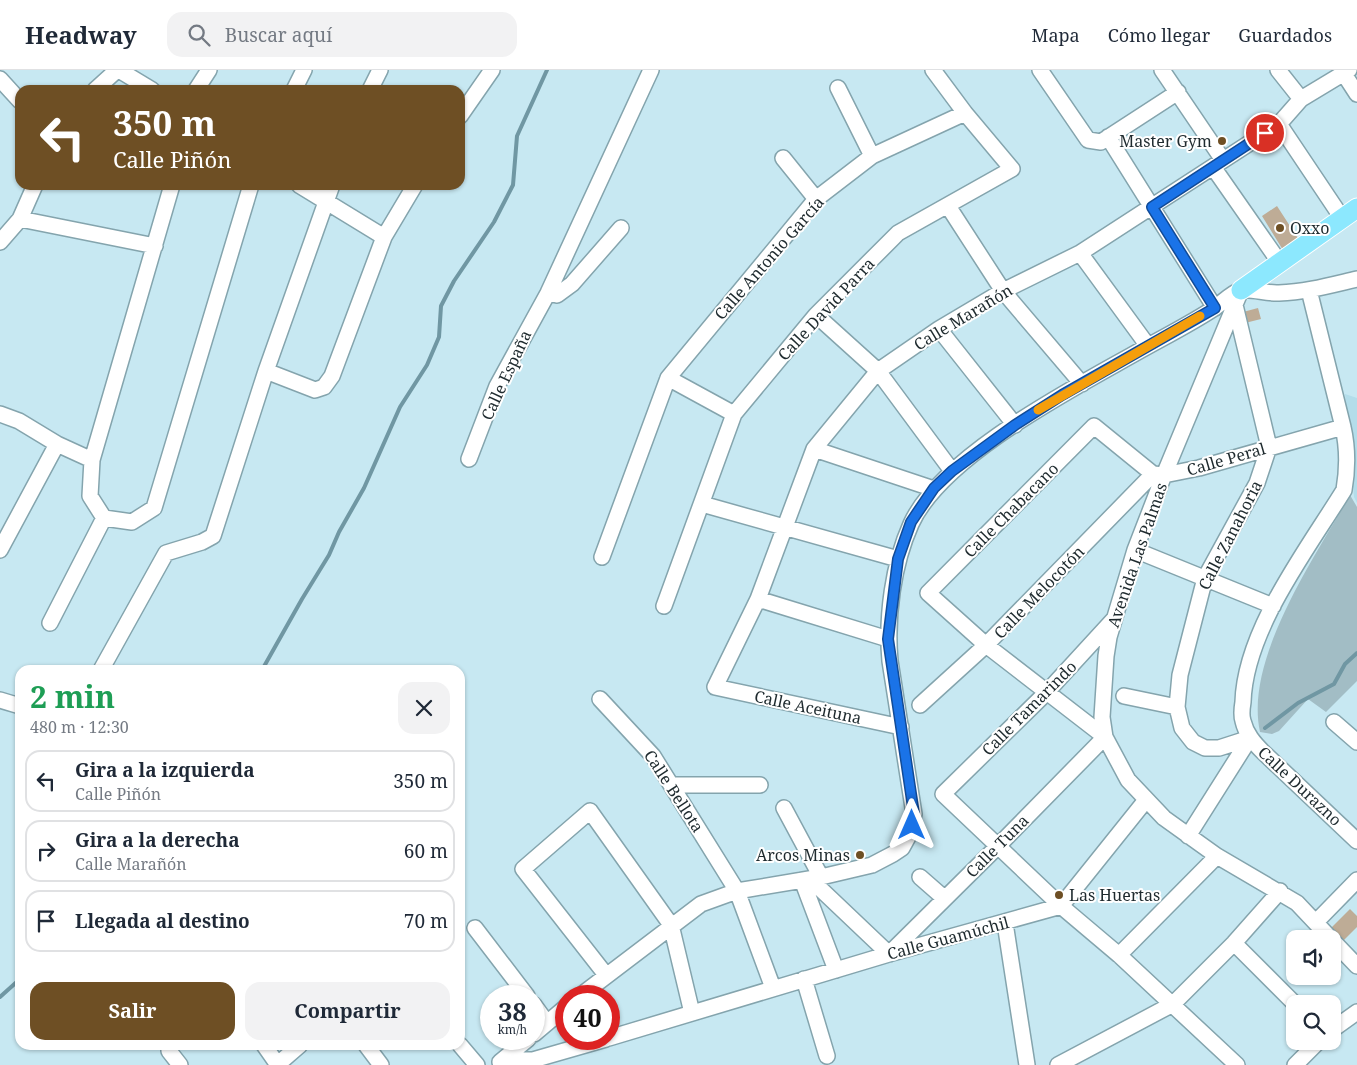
<!DOCTYPE html>
<html lang="es">
<head>
<meta charset="utf-8">
<style>
	body { margin:0; font-family:"Noto Serif",serif; background:#f2f2f3; color:#1f2937; height:100vh; display:flex; flex-direction:column; font-size:19px; white-space:nowrap }
	* { box-sizing:border-box; margin:0 }
	p { font-size:16px; color:#747a83 }
	.icon { flex:none; width:28px; height:28px; fill:none; stroke:currentColor; stroke-width:2; stroke-linecap:round; stroke-linejoin:round }
	.map { position:relative; flex:1; overflow:hidden }
	.side { position:absolute; left:15px; top:595px; width:450px; height:385px; display:flex; flex-direction:column; background:#fff; border-radius:15px; box-shadow:0 1px 4px #0004 }
	.side>* { flex:none }
	.top-card { position:absolute; left:15px; top:15px; width:450px; height:105px; border-radius:15px; box-shadow:0 1px 4px #0004; background:#6e4f24; color:#fff; overflow:hidden }
	.controls { position:absolute; left:1286px; top:860px; display:grid; gap:10px }
	.controls a { display:grid; place-items:center; width:55px; height:55px; border-radius:10px; background:#fff; box-shadow:0 1px 4px #0004; font-size:25px }
	.speed { position:absolute; left:480px; top:915px; display:flex; gap:10px; font-size:25px; font-weight:700; text-align:center }
	.speed>* { display:grid; place-content:center; width:65px; height:65px; border-radius:50%; background:#fff; box-shadow:0 1px 4px #0004; line-height:1 }
	.speed small { font-size:12px; font-weight:400 }
	.speed .limit { border:8px solid #d22; background:#fff; color:#111 }
	.pin { position:absolute; display:grid; place-items:center; width:42px; height:42px; color:#fff; margin:-21px; border:2px solid #fff; border-radius:50%; box-shadow:0 1px 5px #0007 }
	.me { position:absolute; width:55px; margin:-28px; rotate:0deg; stroke-linejoin:round; filter:drop-shadow(0 0 4px #0008) }
	.turn { display:flex; align-items:center; gap:18px; height:105px; padding:0 15px; font-size:22px }
	.turn .icon { width:65px; height:65px; stroke-width:2.5 }
	.turn b { display:block; font-size:35px; line-height:42px }
	.round { display:grid; place-items:center; flex:none; width:52px; height:52px; border-radius:15px; background:#f2f2f3 }
	.head { display:flex; align-items:center; justify-content:space-between; height:85px; padding:0 15px }
	h1 { font-size:30px; font-weight:700; line-height:38px; color:#1e9e55 }
	.action { display:flex; gap:10px; margin-top:auto; padding:10px 15px }
	.action a { flex:1; height:58px; border-radius:15px; background:#6e4f24; color:#fff; font-size:20px; font-weight:700; line-height:58px; text-align:center }
	.action a+a { background:#f2f2f3; color:#1f2937 }
	ul { padding:0; list-style:none }
	li { display:flex; align-items:center; gap:15px; height:62px; margin:0 10px 8px; padding:0 5px; border:2px solid #e0e1e3; border-radius:15px }
	li div { flex:1 }
	li b { display:block; font-size:19px }
	li em { font-style:normal }
	header { display:flex; align-items:center; gap:30px; box-sizing:border-box; height:70px; padding:0 25px; background:#fff; border-bottom:1px solid #e0e1e3 }
	header strong { font-size:24px }
	nav { display:flex; gap:28px; margin-inline-start:auto; font-size:18px }
	.search { width:350px; height:45px; background:#f2f2f3; display:flex; align-items:center; gap:12px; box-sizing:border-box; padding:0 18px; border-radius:15px; color:#747a83; font-size:19px }
	.map>svg:first-child { display:block }
</style>
</head>
<body>
<header>
<strong>Headway</strong>
<div class="search"><svg class="icon" aria-label="search" viewBox="0 0 24 24"><circle cx="10" cy="10" r="6"/><path d="M15 15l6 6"/></svg>Buscar aquí</div>
<nav><a>Mapa</a><a>Cómo llegar</a><a>Guardados</a></nav>
</header>
<div class="map">
<svg width="1357" height="995" viewBox="0 0 1357 995">
	<rect width="100%" height="100%" fill="#c7e8f2"/>
	<!-- built -->
	<path fill="#b3ddea" d="M1345,324l12,4v105l-3,-6z"/>
	<!-- green -->
	<path fill="#a2bdc5" d="M1350,425l7,12v174l-31,31 -18,-13 -29,32 -7,3 -12,-2c-16,-73 55,-175 90,-237z"/>
	<g fill="none" stroke-linecap="round" stroke-linejoin="round">
		<!-- stream -->
		<path stroke="#7097a3" stroke-width="4" d="M262,600l40,-71 27,-44 10,-23 25,-44 36,-81 27,-42 12,-28 2,-31 13,-25 40,-59 19,-37 4,-49 30,-66
			M1265,658l33,-25 36,-19 11,-20 12,-11
			M0,927l20,-18"/>
	</g>
	<!-- building -->
	<path fill="#beac96" d="M1277,136l22,34 -16,10 -21,-34z
		M1258,238l3,11 -16,4 -2,-11z
		M1350,839l7,7v11l-16,16 -12,-13z"/>
	<g fill="none" stroke-linecap="round" stroke-linejoin="round">
		<defs>
			<path id="minor" d="M119,0l33,20
				M1040,0l48,70 13,2 77,-50
				M1162,0l61,90
				M1278,0l23,29
				M1344,4l13,20
				M0,9l20,22
				M838,18l34,68
				M95,20l22,-20
				M196,20l13,-20
				M294,20l10,-20
				M370,20l10,-20
				M460,46l32,-46
				M1279,54l63,94
				M1108,67l107,171
				M783,88l33,41
				M1213,97l67,96
				M172,115l-80,275 -2,36 14,22 28,4 22,-14 97,-323
				M299,115l85,52
				M948,136l55,85 79,93
				M20,149l135,27
				M0,172l20,-23 15,-34
				M1080,183l68,93
				M1241,220l-77,185 -29,75 -26,87 -3,19 -4,61 3,20 23,43 36,38 53,38 80,47 34,36
				M1309,220l34,137c5,22 5,40 1,63 -37,60 -99,140 -101,212 -1,6 -2,13 0,19 3,13 11,22 20,31l94,89
				M548,223l9,2 15,-11 49,-56
				M1235,235l34,142 -12,36 -52,95 -25,97 -3,32 5,21 11,14 12,6h14l31,-10
				M816,245l62,56 74,100
				M939,259l76,96
				M266,301l49,19 9,-3 8,-11 52,-139 31,-52
				M668,308l66,36
				M0,344l19,7 38,23 35,16
				M814,379l120,40
				M469,389l28,-73 51,-93 103,-223
				M702,434l196,55
				M0,480l57,-106
				M1135,480l138,56
				M602,487l66,-179 148,-179 56,-43 93,-43
				M758,529l130,40
				M664,536l70,-192 82,-99 82,-82 114,-64 -47,-56 -32,-43
				M1113,550l-67,73 -103,101 118,112 58,49 118,110
				M50,553l54,-105
				M101,600l65,-117 36,-11 11,-6 53,-165 66,-186
				M1124,626l53,11
				M600,629l53,57 84,135 36,97
				M0,630l20,6
				M920,635l66,-60 167,-171
				M1334,652l23,20
				M901,657l-186,-40 43,-88 56,-150 64,-78 61,-42 64,-38 77,-38 199,-129 22,-25 48,-29
				M671,715h89
				M784,738l37,69
				M1188,766l62,-98
				M920,807l24,21
				M810,809l79,75 108,-107 108,-110 -119,-92 -58,-52 166,-167 59,48 11,1 35,-7 144,-41
				M802,810l34,90
				M1061,836l85,-106
				M1316,852l41,-42
				M1005,853l22,142
				M475,858l52,68
				M1332,870l25,26
				M1234,873l61,61
				M1119,885l98,-99
				M606,905l-83,-106 67,-58 81,114 21,88
				M804,909l23,77
				M580,926l121,-92 36,-13 84,-14 51,-12 21,-11 9,-6 6,-11 6,-23 -24,-153c-4,-44 3,-97 21,-137 31,-69 165,-137 230,-174 25,-14 51,-27 75,-43 7,-5 17,-15 25,-17 11,-2 26,4 38,3 27,-1 52,-8 78,-14
				M534,935l13,18
				M1332,960l25,-18
				M534,964l32,-27
				M609,968l280,-84 172,-48
				M264,975l14,20
				M366,975l15,20
				M460,975l17,20
				M169,981l11,14
				M504,989l29,1 73,-21
				M500,992l28,-23
				M277,995l23,-20
				M1058,995l115,-61 61,-61 46,-52
				M1295,995l24,-24"/>
			<path id="major" d="M1241,220l116,-82"/>
		</defs>
		<!-- minor casing -->
		<use href="#minor" stroke="#84a4ad" stroke-width="18"/>
		<!-- major casing -->
		<use href="#major" stroke="#fff" stroke-width="21"/>
		<!-- minor -->
		<use href="#minor" stroke="#fff" stroke-width="15"/>
		<!-- major -->
		<use href="#major" stroke="#8ce8fe" stroke-width="19"/>
	</g>
	<g fill="none" stroke-linecap="round" stroke-linejoin="round">
		<defs>
			<path id="route" d="M912,755l2,-11 -26,-175 10,-80 13,-37 23,-34 18,-17 63,-46 47,-30 153,-87 -63,-101 113,-74"/>
		</defs>
		<!-- route casing -->
		<use href="#route" stroke="#114b97" stroke-width="12"/>
		<!-- route -->
		<use href="#route" stroke="#1a73e8" stroke-width="9"/>
		<!-- slow -->
		<path stroke="#f59e0b" stroke-width="9" d="M1038,340l162,-94"/>
	</g>
	<!-- markers -->
	<g fill="#6e4f24" stroke="#fff" stroke-width="2">
		<circle cx="1222" cy="71" r="5"/>
		<circle cx="1280" cy="158" r="5"/>
		<circle cx="860" cy="785" r="5"/>
		<circle cx="1059" cy="825" r="5"/>
	</g>
	<g text-anchor="middle" stroke-width="4" stroke-linejoin="round" paint-order="stroke">
		<!-- poi labels -->
		<g font-size="16" fill="#1e2a2e" stroke="#fff" text-anchor="end">
			<text x="1212" y="77">Master Gym</text>
			<text x="1290" y="164" text-anchor="start">Oxxo</text>
			<text x="850" y="791">Arcos Minas</text>
			<text x="1069" y="831" text-anchor="start">Las Huertas</text>
		</g>
		<!-- street labels -->
		<g font-size="16" fill="#1e2a2e" stroke="#fff">
			<text transform="translate(769 188) rotate(-49)" y="6">Calle Antonio García</text>
			<text transform="translate(826 239) rotate(-47)" y="6">Calle David Parra</text>
			<text transform="translate(963 247) rotate(-31)" y="6">Calle Marañón</text>
			<text transform="translate(506 305) rotate(-65)" y="6">Calle España</text>
			<text transform="translate(1226 389) rotate(-16)" y="6">Calle Peral</text>
			<text transform="translate(1011 440) rotate(-45)" y="6">Calle Chabacano</text>
			<text transform="translate(1230 465) rotate(-63)" y="6">Calle Zanahoria</text>
			<text transform="translate(1137 485) rotate(-71)" y="6">Avenida Las Palmas</text>
			<text transform="translate(1039 522) rotate(-46)" y="6">Calle Melocotón</text>
			<text transform="translate(808 637) rotate(12)" y="6">Calle Aceituna</text>
			<text transform="translate(1029 638) rotate(-45)" y="6">Calle Tamarindo</text>
			<text transform="translate(1300 716) rotate(43)" y="6">Calle Durazno</text>
			<text transform="translate(674 721) rotate(57)" y="6">Calle Bellota</text>
			<text transform="translate(997 776) rotate(-45)" y="6">Calle Tuna</text>
			<text transform="translate(948 868) rotate(-15)" y="6">Calle Guamúchil</text>
		</g>
	</g>
</svg>
<div class="controls">
<a><svg class="icon" aria-label="sound" viewBox="0 0 24 24"><path d="M4 9h4l5-4v14l-5-4H4zM17 9q2 3 0 6"/></svg></a>
<a><svg class="icon" aria-label="search" viewBox="0 0 24 24"><circle cx="10" cy="10" r="6"/><path d="M15 15l6 6"/></svg></a>
</div>
<div class="speed"><div>38<small>km/h</small></div><div class="limit">40</div></div>
<div class="pin" style="left:1265px;top:63px;background:#d93025"><svg class="icon" aria-label="arrive" viewBox="0 0 24 24"><path d="M6 21V4h12l-3 4 3 4H6"/></svg></div>
<svg class="me" style="left:912px;top:755px" viewBox="-20 -20 40 40"><path d="M0-17L14 15 0 8-14 15z" fill="#1a73e8" stroke="#fff" stroke-width="4"/></svg>
<div class="top-card">
<div class="turn"><svg class="icon" aria-label="left" viewBox="0 0 24 24"><path d="M17 20v-9H6M10 6l-5 5 5 5"/></svg><div><b>350 m</b>Calle Piñón</div></div>
</div>
<section class="side">
<div class="head"><div><h1>2 min</h1><p>480 m · 12:30</p></div><a class="round"><svg class="icon" aria-label="close" viewBox="0 0 24 24"><path d="M6 6l12 12M18 6L6 18"/></svg></a></div>
<ul>
<li><svg class="icon" aria-label="left" viewBox="0 0 24 24"><path d="M17 20v-9H6M10 6l-5 5 5 5"/></svg><div><b>Gira a la izquierda</b><p>Calle Piñón</p></div><em>350 m</em></li>
<li><svg class="icon" aria-label="right" viewBox="0 0 24 24"><path d="M7 20v-9h11M14 6l5 5-5 5"/></svg><div><b>Gira a la derecha</b><p>Calle Marañón</p></div><em>60 m</em></li>
<li><svg class="icon" aria-label="arrive" viewBox="0 0 24 24"><path d="M6 21V4h12l-3 4 3 4H6"/></svg><div><b>Llegada al destino</b></div><em>70 m</em></li>
</ul>
<div class="action"><a>Salir</a><a>Compartir</a></div>
</section>
</div>
</body>
</html>
